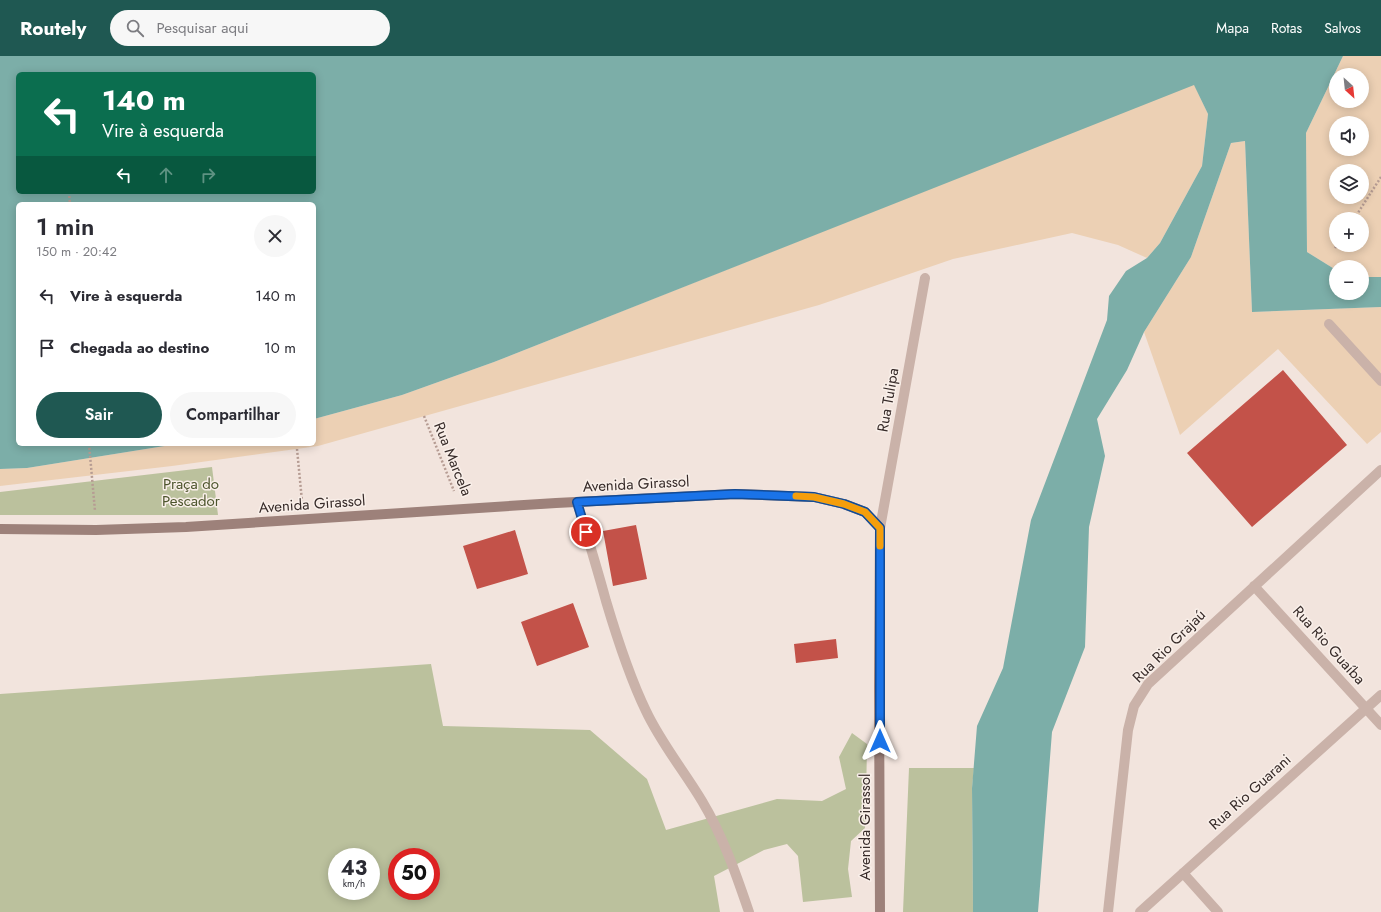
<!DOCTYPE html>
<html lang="pt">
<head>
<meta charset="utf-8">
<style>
	body { margin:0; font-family:Jost,sans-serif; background:#f7f7f7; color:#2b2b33; height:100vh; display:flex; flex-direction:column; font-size:15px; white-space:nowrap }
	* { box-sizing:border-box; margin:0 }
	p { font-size:13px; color:#7c7c81 }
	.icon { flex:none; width:22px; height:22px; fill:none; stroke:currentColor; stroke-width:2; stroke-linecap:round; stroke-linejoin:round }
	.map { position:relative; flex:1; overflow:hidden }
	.side { position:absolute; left:16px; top:146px; width:300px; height:244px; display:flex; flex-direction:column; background:#fff; border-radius:6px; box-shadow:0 2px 10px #0003 }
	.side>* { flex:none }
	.top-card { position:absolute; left:16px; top:16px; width:300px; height:122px; border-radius:6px; box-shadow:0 2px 10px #0003; background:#0b6e4f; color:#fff; overflow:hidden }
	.needle { width:26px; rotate:153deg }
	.fabs { position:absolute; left:1329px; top:12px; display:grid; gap:8px }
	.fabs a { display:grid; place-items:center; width:40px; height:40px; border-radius:50%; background:#fff; box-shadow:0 2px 10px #0003; font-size:20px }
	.speed { position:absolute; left:328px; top:792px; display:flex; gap:8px; font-size:20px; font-weight:700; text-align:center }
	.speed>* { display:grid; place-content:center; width:52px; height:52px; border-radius:50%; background:#fff; box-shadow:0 2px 10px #0003; line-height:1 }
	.speed small { font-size:10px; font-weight:400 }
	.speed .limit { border:6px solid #d22; background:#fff; color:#111 }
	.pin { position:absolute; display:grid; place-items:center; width:34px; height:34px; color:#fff; margin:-17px; border:2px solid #fff; border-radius:50%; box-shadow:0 1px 4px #0007 }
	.me { position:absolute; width:44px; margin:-22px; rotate:0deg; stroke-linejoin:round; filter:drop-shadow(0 0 3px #0008) }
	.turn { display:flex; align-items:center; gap:14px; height:84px; padding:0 20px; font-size:18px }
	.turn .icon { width:52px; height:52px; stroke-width:2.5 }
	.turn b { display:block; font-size:28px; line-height:34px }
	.lanes { display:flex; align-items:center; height:38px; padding:0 20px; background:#0003; justify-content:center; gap:20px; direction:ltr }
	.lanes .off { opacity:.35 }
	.round { display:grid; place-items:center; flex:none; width:42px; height:42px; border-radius:21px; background:#f7f7f7 }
	.summary { display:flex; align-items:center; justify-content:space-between; height:68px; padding:0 20px }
	h1 { font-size:24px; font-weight:600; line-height:30px }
	.action { display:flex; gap:8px; margin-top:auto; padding:8px 20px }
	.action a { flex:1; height:46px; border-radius:24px; background:#1f5852; color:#fff; font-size:16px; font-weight:600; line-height:46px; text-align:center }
	.action a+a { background:#f7f7f7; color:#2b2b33 }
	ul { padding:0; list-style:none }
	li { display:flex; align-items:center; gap:12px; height:52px; padding:0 20px }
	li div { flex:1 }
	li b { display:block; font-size:15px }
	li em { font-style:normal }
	header { display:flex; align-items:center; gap:24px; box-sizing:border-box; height:56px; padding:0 20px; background:#1f5852; color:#fff }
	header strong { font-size:19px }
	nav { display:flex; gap:22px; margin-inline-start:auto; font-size:14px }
	.search { width:280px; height:36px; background:#f7f7f7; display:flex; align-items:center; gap:10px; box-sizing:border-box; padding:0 14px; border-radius:22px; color:#7c7c81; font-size:15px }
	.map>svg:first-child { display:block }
</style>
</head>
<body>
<header>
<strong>Routely</strong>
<div class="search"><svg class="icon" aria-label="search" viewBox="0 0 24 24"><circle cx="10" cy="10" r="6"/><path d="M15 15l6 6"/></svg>Pesquisar aqui</div>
<nav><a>Mapa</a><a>Rotas</a><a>Salvos</a></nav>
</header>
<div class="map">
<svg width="1381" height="856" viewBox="0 0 1381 856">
	<rect width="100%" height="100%" fill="#f2e4dd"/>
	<!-- green -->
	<path fill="#bbc19d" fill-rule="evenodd" d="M212,411l6,48h-218v-23z
		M431,608l12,62 147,4 57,49 19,51 111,-31 45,2 24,-12 -7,-32 13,-24 15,11 -1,57 -1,27 -14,13 -3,28 4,28 -49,5 -5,-46 -11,-12 -23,6 -50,26 6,36h-720v-218zM337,801h34v34h-34zM397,801h34v34h-34z
		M909,712h65l-2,20 1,124h-70z"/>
	<!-- sand -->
	<path fill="#ecd0b4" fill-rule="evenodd" d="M1343,0h38v221h-19v-10h-26v3l-29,-18 -1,-119zM1336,19h26v26h-26zM1336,67h26v26h-26zM1336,115h26v26h-26zM1336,163h26v26h-26z
		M1194,28l14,30 -6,52 -42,77 -13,15 -29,-13 -46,-12 -119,26 -134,46 -501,141 -146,20 -172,20v-17l27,-1 150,-24h137v-25l88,-24 92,-33z
		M1245,85l7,171 129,-5v125l-14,12 -89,-95 -98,86 -36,-103 47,-75 40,-114z"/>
	<!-- water -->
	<path fill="#7caea8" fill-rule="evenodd" d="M0,0h1343l-37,77 1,119 29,18v23h26v-16h19v30l-129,5 -7,-171 -14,2 -40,114 -47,75 -17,38 -30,49 8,37 -16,71 -4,120 -33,85 -14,180h-65l-1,-124 5,-62 26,-58 28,-148 76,-200 2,-24 17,-25 21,-13 13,-15 42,-77 6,-52 -14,-29 -700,277 -92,33 -88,24v-215h-296v240h159l-150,24 -27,1zM18,18h296v118h-296z"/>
	<!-- building -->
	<path fill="#c35249" d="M1283,314l64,75 -95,82 -65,-74z
		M636,469l11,54 -34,7 -10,-55z
		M515,474l13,44 -51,15 -14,-43z
		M573,547l16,44 -52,19 -16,-44z
		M836,583l2,19 -42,5 -2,-19z"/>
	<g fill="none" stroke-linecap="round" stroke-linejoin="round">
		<!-- path -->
		<path stroke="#b69c93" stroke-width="2.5" stroke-dasharray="2 2" stroke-linecap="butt" d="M69,136l1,12
			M1354,163l27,-42
			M1335,192l2,-3
			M424,360l30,75
			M89,388l6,67
			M297,393l5,52"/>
		<!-- minor -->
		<path stroke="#cab2a9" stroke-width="10" d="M1329,268l52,57
			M577,446c10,33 20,66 29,99 11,37 23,75 40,110 15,32 38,60 56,90 21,35 34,73 47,111
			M880,472l45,-250
			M1254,530l127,139
			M1183,817l35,39
			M1108,856l20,-182 6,-24 14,-22 233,-214
			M1140,856l241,-217"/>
		<!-- secondary -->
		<path stroke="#9d817a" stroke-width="10" d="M0,473l96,1 90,-3 370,-24 179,-9 79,3 30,7 21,8 15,16 -1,159 1,225"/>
	</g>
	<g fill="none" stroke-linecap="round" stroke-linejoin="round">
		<defs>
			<path id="route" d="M586,476l-9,-30 158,-8 79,3 30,7 21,8 15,16v213"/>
		</defs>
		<!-- route casing -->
		<use href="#route" stroke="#114b97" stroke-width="10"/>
		<!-- route -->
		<use href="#route" stroke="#1a73e8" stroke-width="7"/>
		<!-- slow -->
		<path stroke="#f59e0b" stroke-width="7" d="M796,440l18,1 30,7 21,8 15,16v18"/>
	</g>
	<g text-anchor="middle" stroke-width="3" stroke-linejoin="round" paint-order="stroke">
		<!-- street labels -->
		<g font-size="15" fill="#372b29" stroke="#f9efe9">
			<text transform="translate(888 344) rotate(-80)" y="5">Rua Tulipa</text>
			<text transform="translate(453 403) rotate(68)" y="5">Rua Marcela</text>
			<text transform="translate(636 428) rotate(-3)" y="5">Avenida Girassol</text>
			<text transform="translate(312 448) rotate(-4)" y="5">Avenida Girassol</text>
			<text transform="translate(1329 589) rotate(48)" y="5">Rua Rio Guaíba</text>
			<text transform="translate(1169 590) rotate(-45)" y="5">Rua Rio Grajaú</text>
			<text transform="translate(1250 736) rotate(-42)" y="5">Rua Rio Guarani</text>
			<text transform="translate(865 771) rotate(-90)" y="5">Avenida Girassol</text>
		</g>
		<!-- park labels -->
		<g font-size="15" fill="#4d552d" stroke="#f9efe9">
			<text x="191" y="433">Praça do<tspan x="191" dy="17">Pescador</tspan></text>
		</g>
	</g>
</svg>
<div class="fabs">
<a><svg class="needle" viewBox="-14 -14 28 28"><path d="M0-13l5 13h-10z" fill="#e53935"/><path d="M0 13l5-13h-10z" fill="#7c7c81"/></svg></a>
<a><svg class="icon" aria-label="sound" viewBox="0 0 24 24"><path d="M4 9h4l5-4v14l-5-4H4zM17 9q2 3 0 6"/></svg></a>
<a><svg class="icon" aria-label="layers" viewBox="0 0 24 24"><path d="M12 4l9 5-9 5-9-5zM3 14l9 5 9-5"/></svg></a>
<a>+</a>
<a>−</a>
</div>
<div class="speed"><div>43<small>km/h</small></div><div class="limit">50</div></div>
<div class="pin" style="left:586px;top:476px;background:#d93025"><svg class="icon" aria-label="arrive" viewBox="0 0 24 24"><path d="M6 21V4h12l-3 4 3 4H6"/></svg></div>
<svg class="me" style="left:880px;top:685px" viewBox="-20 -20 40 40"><path d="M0-17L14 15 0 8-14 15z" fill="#1a73e8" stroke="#fff" stroke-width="4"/></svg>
<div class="top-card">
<div class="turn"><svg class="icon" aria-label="left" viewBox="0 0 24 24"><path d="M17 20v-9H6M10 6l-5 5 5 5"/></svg><div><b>140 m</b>Vire à esquerda</div></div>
<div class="lanes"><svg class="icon" aria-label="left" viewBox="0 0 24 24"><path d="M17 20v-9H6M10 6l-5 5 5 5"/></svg><svg class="icon off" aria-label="ahead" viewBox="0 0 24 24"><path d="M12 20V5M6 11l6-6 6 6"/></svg><svg class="icon off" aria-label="right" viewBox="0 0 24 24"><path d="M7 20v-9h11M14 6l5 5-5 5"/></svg></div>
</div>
<section class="side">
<div class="summary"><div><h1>1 min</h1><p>150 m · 20:42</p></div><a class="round"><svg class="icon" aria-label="close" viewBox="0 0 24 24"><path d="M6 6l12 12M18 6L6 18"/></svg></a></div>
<ul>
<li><svg class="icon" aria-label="left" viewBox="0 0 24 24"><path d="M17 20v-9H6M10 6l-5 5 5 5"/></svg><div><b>Vire à esquerda</b></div><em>140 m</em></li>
<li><svg class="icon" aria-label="arrive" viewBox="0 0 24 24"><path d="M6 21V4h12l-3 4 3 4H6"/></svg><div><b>Chegada ao destino</b></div><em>10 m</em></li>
</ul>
<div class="action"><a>Sair</a><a>Compartilhar</a></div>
</section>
</div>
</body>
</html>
